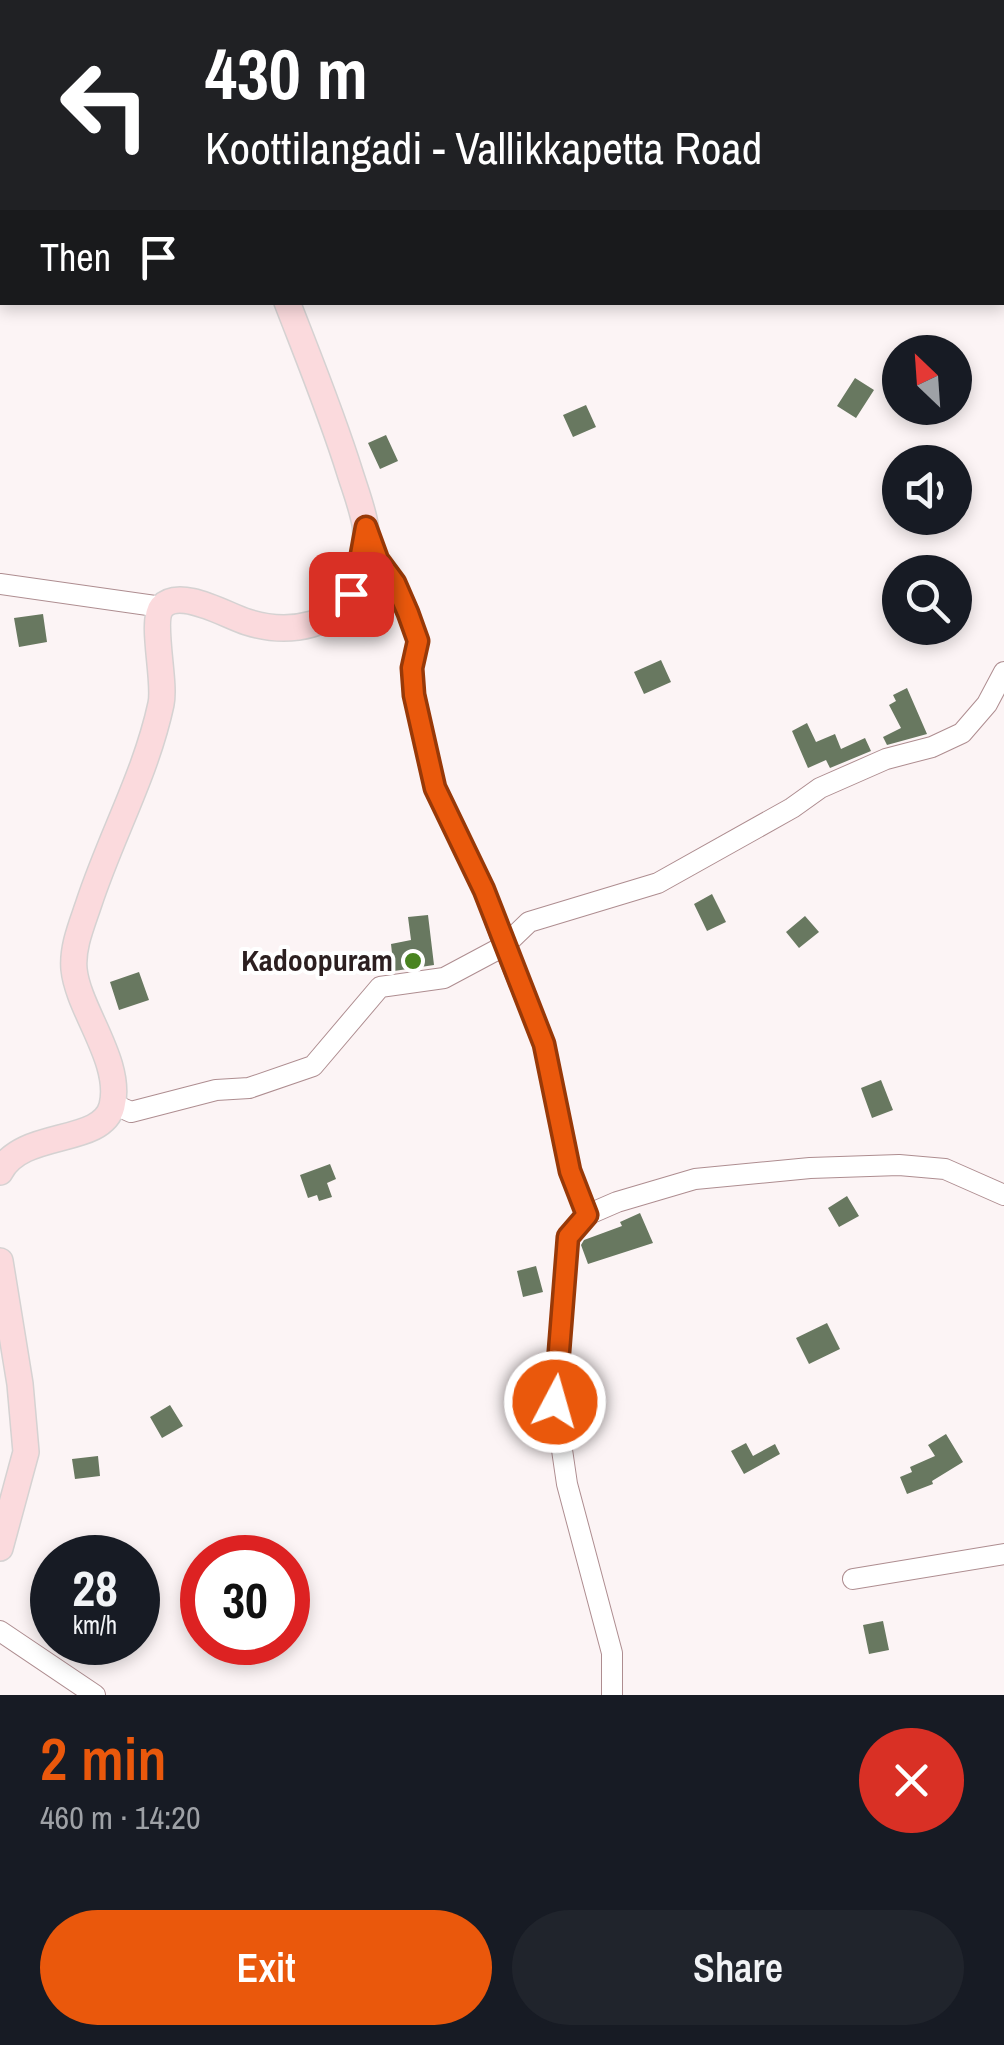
<!DOCTYPE html>
<html lang="en">
<head>
<meta charset="utf-8">
<style>
	body { margin:0; font-family:"Archivo Narrow",sans-serif; background:#20242c; color:#f1f3f6; height:100vh; display:flex; flex-direction:column; font-size:38px; white-space:nowrap }
	* { box-sizing:border-box; margin:0 }
	p { font-size:32px; color:#9ea1a6 }
	.icon { flex:none; width:55px; height:55px; fill:none; stroke:currentColor; stroke-width:2; stroke-linecap:round; stroke-linejoin:round }
	.map { position:relative; height:1695px; overflow:hidden }
	.panel { display:flex; flex-direction:column; background:#171b24; flex:1 }
	.panel>* { flex:none }
	.guide { position:absolute; left:0px; top:0px; width:1005px; height:305px; box-shadow:0 5px 15px #0003; background:#202124; color:#fff; overflow:hidden }
	.needle { width:65px; rotate:335deg }
	.controls { position:absolute; left:882px; top:335px; display:grid; gap:20px }
	.controls a { display:grid; place-items:center; width:90px; height:90px; border-radius:50%; background:#171b24; box-shadow:0 5px 15px #0003; font-size:50px }
	.speed { position:absolute; left:30px; top:1535px; display:flex; gap:20px; font-size:50px; font-weight:700; text-align:center }
	.speed>* { display:grid; place-content:center; width:130px; height:130px; border-radius:50%; background:#171b24; box-shadow:0 5px 15px #0003; line-height:1 }
	.speed small { font-size:25px; font-weight:400 }
	.speed .limit { border:15px solid #d22; background:#fff; color:#111 }
	.pin { position:absolute; display:grid; place-items:center; width:85px; height:85px; color:#fff; margin:-42px; border-radius:20px; box-shadow:0 5px 15px #0006 }
	.me { position:absolute; width:110px; margin:-55px; rotate:6deg; stroke-linejoin:round; filter:drop-shadow(0 0 8px #0008) }
	.turn { display:flex; align-items:center; gap:35px; height:210px; padding:0 40px; font-size:45px }
	.turn .icon { width:130px; height:130px; stroke-width:2.5 }
	.turn b { display:block; font-size:70px; line-height:85px }
	.then { display:flex; align-items:center; height:95px; padding:0 40px; background:#0003; gap:20px; font-size:38px }
	.round { display:grid; place-items:center; flex:none; width:105px; height:105px; border-radius:52px; background:#20242c }
	.head { display:flex; align-items:center; justify-content:space-between; height:170px; padding:0 40px }
	h1 { font-size:60px; font-weight:600; line-height:75px; color:#ea580c }
	.primary-button { display:flex; gap:20px; margin-top:auto; padding:20px 40px }
	.primary-button a { flex:1; height:115px; border-radius:60px; background:#ea580c; color:#fff; font-size:40px; font-weight:600; line-height:115px; text-align:center }
	.primary-button a+a { background:#20242c; color:#f1f3f6 }
	.map>svg:first-child { display:block }
</style>
</head>
<body>
<div class="map">
<svg width="1004" height="1695" viewBox="0 0 1004 1695">
	<rect width="100%" height="100%" fill="#fcf4f5"/>
	<!-- building -->
	<path fill="#687860" d="M855,378l19,12 -18,28 -19,-12z
		M586,405l10,22 -23,10 -10,-22z
		M386,435l12,26 -18,8 -12,-26z
		M43,614l4,28 -28,5 -5,-29z
		M661,660l10,22 -27,12 -10,-22z
		M907,688l20,46 -40,11 -4,-8 18,-9 -12,-23 7,-4 -3,-6z
		M807,723l9,19 19,-8 6,15 24,-11 6,13 -41,17 -4,-8 -18,8 -16,-37z
		M712,894l14,28 -19,9 -13,-27z
		M428,915l6,50 -40,6 -3,-27 20,-4 -3,-23z
		M805,916l14,16 -20,16 -13,-16z
		M139,972l10,28 -30,10 -9,-28z
		M881,1080l12,30 -21,8 -11,-30z
		M330,1164l6,15 -9,4 5,14 -13,4 -2,-6 -9,3 -8,-23z
		M847,1196l12,20 -20,11 -11,-19z
		M640,1213l13,30 -65,21 -7,-19 3,-5 38,-14 -2,-4z
		M536,1266l7,26 -20,5 -6,-26z
		M827,1323l13,26 -31,15 -13,-26z
		M170,1405l13,21 -21,12 -12,-21z
		M946,1434l17,28 -31,19 1,3 -26,10 -7,-17 12,-5 -2,-5 25,-11 -7,-11z
		M746,1443l7,13 22,-12 5,10 -36,20 -13,-23z
		M98,1456l2,20 -25,3 -3,-20z
		M883,1621l6,29 -20,4 -6,-29z"/>
	<g fill="none" stroke-linecap="round" stroke-linejoin="round">
		<defs>
			<path id="minor" d="M322,0l3,2
				M227,2l2,-2
				M367,529l11,31 17,23 14,30 9,28 -6,27 3,27 20,94 49,101 20,56 25,-24 129,-39 134,-75 28,-20 66,-29 46,-12 30,-14 25,-29 17,-32
				M0,584l162,23
				M113,1104l18,8 85,-22 33,-2 64,-22 67,-79 64,-9 60,-32 40,98 26,127 17,44
				M853,1579l151,-25
				M0,1631l95,64
				M612,1695v-42l-45,-169 -12,-82 13,-165 19,-22 30,-13 78,-23 115,-11 89,-3 46,4 59,26"/>
			<path id="major" d="M193,0l2,2
				M0,1172c22,-43 102,-26 112,-66 11,-44 -34,-96 -38,-137 -2,-22 8,-45 15,-66 22,-67 57,-129 72,-199 5,-23 -11,-83 1,-97 18,-20 65,9 85,15 41,13 94,6 109,-39 5,-15 12,-43 9,-59 -3,-17 -10,-35 -15,-51 -18,-58 -41,-114 -63,-171
				M0,1261l20,123 6,68 -26,96"/>
		</defs>
		<!-- minor casing -->
		<use href="#minor" stroke="#ae8d90" stroke-width="22"/>
		<!-- major casing -->
		<use href="#major" stroke="#d5d2d2" stroke-width="28"/>
		<!-- minor -->
		<use href="#minor" stroke="#fff" stroke-width="20"/>
		<!-- major -->
		<use href="#major" stroke="#fbdadd" stroke-width="25"/>
	</g>
	<g fill="none" stroke-linecap="round" stroke-linejoin="round">
		<defs>
			<path id="route" d="M351,594l5,-12 10,-55 12,33 17,23 13,30 10,28 -6,27 2,27 21,93 49,102 60,154 26,127 17,44 -19,22 -13,165"/>
		</defs>
		<!-- route casing -->
		<use href="#route" stroke="#983908" stroke-width="25"/>
		<!-- route -->
		<use href="#route" stroke="#ea580c" stroke-width="18"/>
	</g>
	<!-- markers -->
	<circle fill="#498420" stroke="#fff" stroke-width="4" cx="413" cy="961" r="10"/>
	<g text-anchor="middle" stroke-width="8" stroke-linejoin="round" paint-order="stroke">
		<!-- poi labels -->
		<g font-size="30" font-weight="bold" fill="#2c1f20" stroke="#fff" text-anchor="end">
			<text x="393" y="971">Kadoopuram</text>
		</g>
	</g>
</svg>
<div class="controls">
<a><svg class="needle" viewBox="-14 -14 28 28"><path d="M0-13l5 13h-10z" fill="#e53935"/><path d="M0 13l5-13h-10z" fill="#9ea1a6"/></svg></a>
<a><svg class="icon" aria-label="sound" viewBox="0 0 24 24"><path d="M4 9h4l5-4v14l-5-4H4zM17 9q2 3 0 6"/></svg></a>
<a><svg class="icon" aria-label="search" viewBox="0 0 24 24"><circle cx="10" cy="10" r="6"/><path d="M15 15l6 6"/></svg></a>
</div>
<div class="speed"><div>28<small>km/h</small></div><div class="limit">30</div></div>
<div class="pin" style="left:351px;top:594px;background:#d93025"><svg class="icon" aria-label="arrive" viewBox="0 0 24 24"><path d="M6 21V4h12l-3 4 3 4H6"/></svg></div>
<svg class="me" style="left:555px;top:1402px" viewBox="-20 -20 40 40"><circle r="17" fill="#ea580c" stroke="#fff" stroke-width="3"/><path d="M0-11L8 9 0 5-8 9z" fill="#fff"/></svg>
<div class="guide">
<div class="turn"><svg class="icon" aria-label="left" viewBox="0 0 24 24"><path d="M17 20v-9H6M10 6l-5 5 5 5"/></svg><div><b>430 m</b>Koottilangadi - Vallikkapetta Road</div></div>
<div class="then">Then<svg class="icon" aria-label="arrive" viewBox="0 0 24 24"><path d="M6 21V4h12l-3 4 3 4H6"/></svg></div>
</div>
</div>
<section class="panel">
<div class="head"><div><h1>2 min</h1><p>460 m · 14:20</p></div><a class="round" style="background:#d93025;color:#fff"><svg class="icon" aria-label="close" viewBox="0 0 24 24"><path d="M6 6l12 12M18 6L6 18"/></svg></a></div>
<div class="primary-button"><a>Exit</a><a>Share</a></div>
</section>
</body>
</html>
